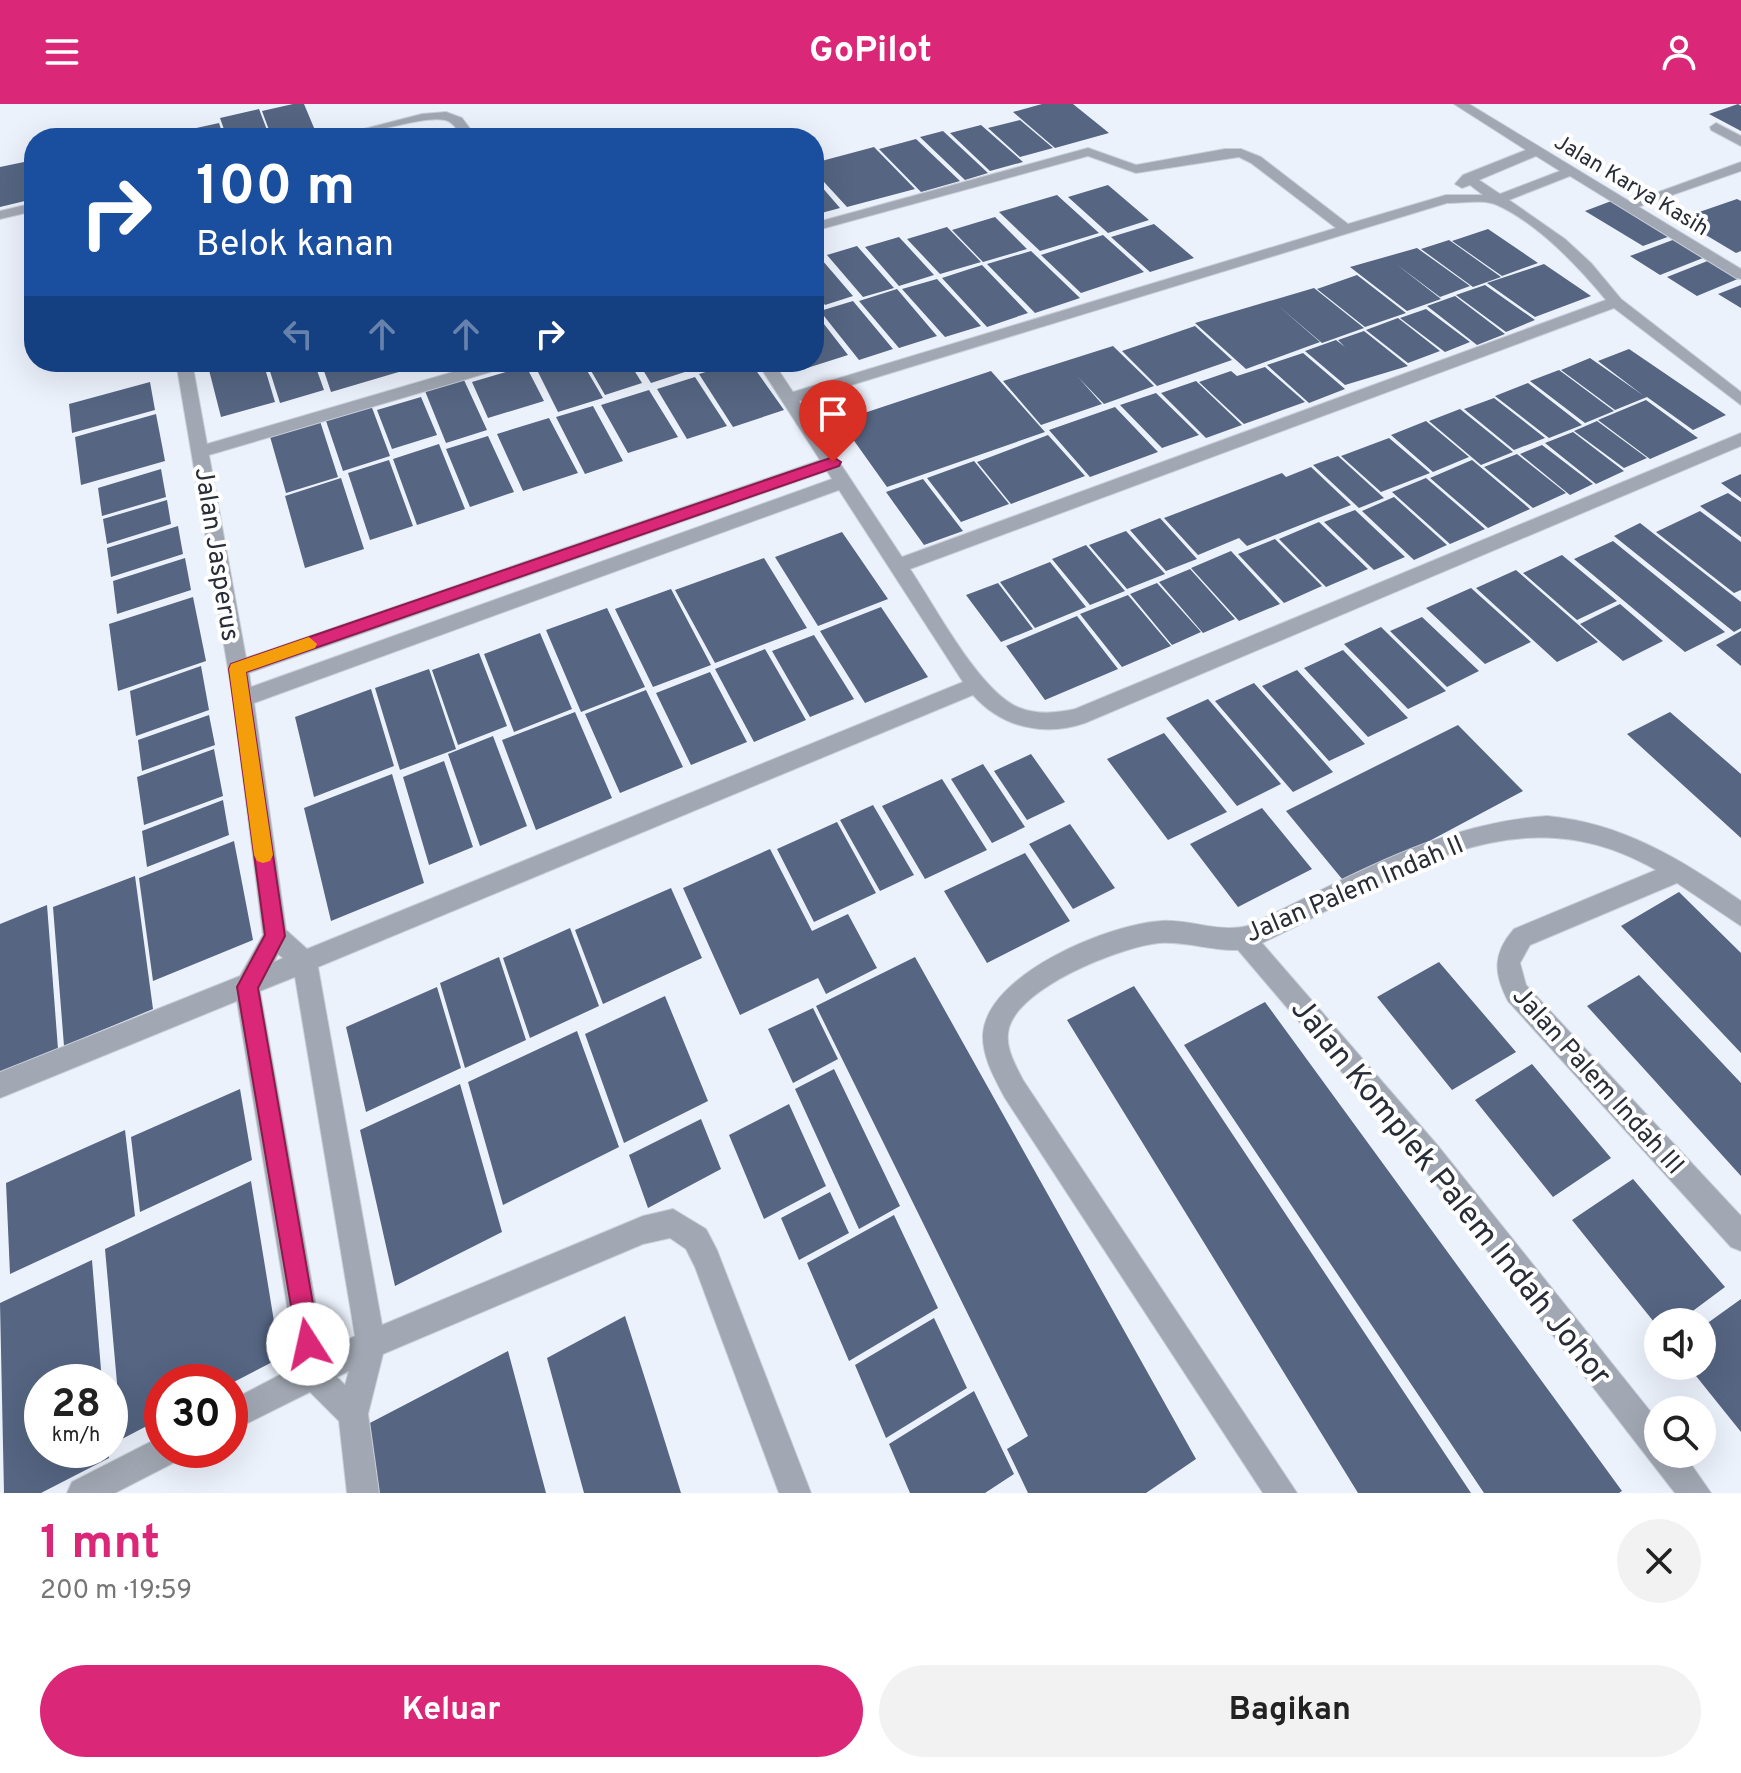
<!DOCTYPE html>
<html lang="id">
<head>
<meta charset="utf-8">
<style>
	body { margin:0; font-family:Overpass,sans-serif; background:#f2f2f2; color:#222; height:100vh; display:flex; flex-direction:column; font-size:30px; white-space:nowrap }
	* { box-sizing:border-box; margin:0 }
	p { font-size:26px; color:#767676 }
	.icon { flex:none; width:44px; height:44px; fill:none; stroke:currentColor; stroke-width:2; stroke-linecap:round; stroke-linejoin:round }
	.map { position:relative; height:1389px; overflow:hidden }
	.drawer { display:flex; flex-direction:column; background:#fff; flex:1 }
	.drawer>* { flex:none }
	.hud { position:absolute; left:24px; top:24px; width:800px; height:244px; border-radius:32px; box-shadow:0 8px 32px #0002; background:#1a4fa0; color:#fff; overflow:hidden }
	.buttons { position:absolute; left:1644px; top:1204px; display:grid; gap:16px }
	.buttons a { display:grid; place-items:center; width:72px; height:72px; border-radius:50%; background:#fff; box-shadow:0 8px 32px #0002; font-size:40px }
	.speed { position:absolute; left:24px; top:1260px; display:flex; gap:16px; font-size:40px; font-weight:700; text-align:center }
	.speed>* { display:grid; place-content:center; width:104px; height:104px; border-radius:50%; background:#fff; box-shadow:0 8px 32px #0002; line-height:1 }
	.speed small { font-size:20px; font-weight:400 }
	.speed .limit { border:12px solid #d22; background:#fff; color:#111 }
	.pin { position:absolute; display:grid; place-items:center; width:68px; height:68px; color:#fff; margin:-82px -34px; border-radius:50% 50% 50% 0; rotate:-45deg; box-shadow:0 0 8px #0007 }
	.pin .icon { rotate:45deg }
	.me { position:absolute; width:88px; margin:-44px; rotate:350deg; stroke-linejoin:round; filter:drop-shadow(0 0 6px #0008) }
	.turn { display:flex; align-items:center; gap:28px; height:168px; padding:0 40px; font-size:36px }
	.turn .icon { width:104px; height:104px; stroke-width:2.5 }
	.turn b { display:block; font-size:56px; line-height:68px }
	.lanes { display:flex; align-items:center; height:76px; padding:0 40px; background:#0003; justify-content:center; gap:40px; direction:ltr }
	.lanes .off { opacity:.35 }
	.round { display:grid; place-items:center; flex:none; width:84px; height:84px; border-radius:42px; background:#f2f2f2 }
	.overview { display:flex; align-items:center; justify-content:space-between; height:136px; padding:0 40px }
	h1 { font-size:48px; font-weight:700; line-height:60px; color:#db2777 }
	.button { display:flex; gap:16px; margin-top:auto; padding:16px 40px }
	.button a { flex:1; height:92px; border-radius:48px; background:#db2777; color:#fff; font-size:32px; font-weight:700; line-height:92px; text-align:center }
	.button a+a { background:#f2f2f2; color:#222 }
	header { display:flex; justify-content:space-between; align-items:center; height:104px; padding:0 40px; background:#db2777; color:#fff; font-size:36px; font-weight:700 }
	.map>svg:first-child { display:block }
</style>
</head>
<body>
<header><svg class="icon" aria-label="menu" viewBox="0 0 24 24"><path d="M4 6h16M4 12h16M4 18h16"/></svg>GoPilot<svg class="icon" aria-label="person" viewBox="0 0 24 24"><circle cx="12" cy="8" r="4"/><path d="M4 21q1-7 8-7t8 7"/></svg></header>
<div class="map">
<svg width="1741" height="1389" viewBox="0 0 1741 1389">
	<rect width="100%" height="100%" fill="#ecf2fc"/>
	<!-- building -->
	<path fill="#556582" d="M293,0h11l13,31 -45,3 -10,-27z
		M1042,0h31l36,29 -54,15 -42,-36z
		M1738,0l3,2v25l-32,-17z
		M259,5l11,29h-43l-7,-20z
		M1020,16l33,28 -33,9 -32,-29z
		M219,19l5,15h-44l-2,-6z
		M981,21l42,37 -33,9 -40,-38z
		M174,25l2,9h-39v-1z
		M943,27l45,42 -23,7 -45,-43z
		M916,35l44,42 -39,11 -42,-43z
		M874,43l41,42 -68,18 -33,-36v-8z
		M24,58l5,38 -29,7v-40z
		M814,74l26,30 -26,7z
		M1108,81l41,35 -41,13 -40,-36z
		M1057,91l42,38 -59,18 -41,-39z
		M1737,95l4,2v50l-5,2 -57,-34z
		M1614,96l59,35 -30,11 -58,-35z
		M995,113l32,32 -44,13 -31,-32z
		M1154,120l40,34 -44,14 -39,-35z
		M947,123l34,35 -41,12 -33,-35z
		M1488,125l50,34 -36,13 -50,-35z
		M1103,131l41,37 -63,21 -40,-38z
		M899,133l35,38 -35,11 -34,-39z
		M1678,134l30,18 -48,19 -30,-19z
		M1449,136l52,37 -28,10 -52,-38z
		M857,142l37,42 -31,9 -36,-42z
		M1417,144l53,38 -30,11 -44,-33 45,35 -34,12 -57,-44z
		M1031,147l49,47 -45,15 -48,-49z
		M822,156l31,36 -28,9 -11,-14v-29z
		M1710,156l30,18 -43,18 -30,-19z
		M1544,160l47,32 -56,21 -48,-34z
		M982,161l46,48 -41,14 -45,-49z
		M1357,171l49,38 -41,14 -48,-38z
		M937,175l44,47 -36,11 -43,-48z
		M1485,181l50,35 -29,12 -50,-37z
		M1741,181v23l-23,-14z
		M1314,184l50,40 -42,15 -47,-40 45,39 -74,27 -51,-46z
		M897,185l40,47 -38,12 -40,-47z
		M1455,192l50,38 -28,11 -50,-39z
		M853,197l40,48 -34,11 -39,-49z
		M1426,205l44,33 -25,10 -45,-34z
		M817,211l31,40 -44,14 -5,-7h15v-46z
		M1398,214l42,33 -32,12 -42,-33z
		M1195,222l37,34 -75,26 -35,-35z
		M1364,227l44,35 -63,19 -40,-34 31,-11 9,7 -7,-7z
		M1113,242l41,40 -50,18 -26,-27 24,27 -61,21 -38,-44z
		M1629,245l97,66 -33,15 -46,-33 -32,13 -54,-40 29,-12 54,38 -46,-35z
		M1303,249l42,36 -36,14 -42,-38z
		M238,258h25l12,40 -54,15 -12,-47z
		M267,258h47l10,28 -44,13z
		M321,258h96l2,4 -88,26z
		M533,258h49l21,36 -45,14z
		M586,258h43l13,21 -37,12z
		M638,258h51l5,7 -43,14z
		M739,258h11l34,48 -51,17 -34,-53z
		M526,262l18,35 -56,17 -16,-36z
		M1265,263l40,35 -61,22 -45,-42 32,-11 6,5z
		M1559,266l55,41 -29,12 -55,-42z
		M991,267l54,61 -158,55 -47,-66z
		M695,273l32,49 -40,13 -30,-50z
		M464,276l23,50 -41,13 -21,-52z
		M1196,277l46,44 -36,13 -45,-45z
		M150,278l5,28 -83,23 -3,-29z
		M1528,279l54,42 -33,13 -54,-42z
		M649,286l29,47 -50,16 -27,-48z
		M1156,289l43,42 -37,13 -42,-43z
		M421,293l16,38 -45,14 -15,-39z
		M1494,294l51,40 -31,12 -50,-41z
		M1646,296l52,38 -48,21 -52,-39z
		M371,301l19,51 -47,15 -18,-53z
		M593,302l30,55 -38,13 -29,-57z
		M1115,303l43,45 -68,25 -41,-47z
		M1460,305l53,43 -32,13 -52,-44z
		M156,310l9,47 -84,24 -6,-48z
		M319,314l19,59 -52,16 -17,-60z
		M549,314l29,55 -55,18 -26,-57z
		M1426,317l43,36 -36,15 -42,-37z
		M1597,317l50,37 -23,10 -50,-37z
		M1573,328l51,39 -28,13 -51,-41z
		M1048,331l37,41 -74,28 -34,-42z
		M488,332l26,56 -44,15 -24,-58z
		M1389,334l41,35 -49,19 -40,-36z
		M439,340l26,65 -48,16 -24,-66z
		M1542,341l51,39 -23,11 -50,-41z
		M1517,350l49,39 -33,15 -49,-41z
		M1338,352l46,42 -25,10 -46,-43z
		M389,356l24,66 -43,14 -22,-67z
		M1472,356l58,49 -42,19 -58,-50z
		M974,357l35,43 -48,18 -34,-44z
		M1311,363l40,38 -104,41 -8,-8 -41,17 -34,-37 118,-45 4,4z
		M161,365l5,28 -64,19 -4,-28z
		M1741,370v24l-20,-15z
		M341,374l23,71 -59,19 -20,-72z
		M1426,374l59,51 -35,15 -58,-52z
		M923,375l40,52 -39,14 -38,-53z
		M1728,389l13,9v35l-41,-31z
		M1394,393l53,48 -33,15 -52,-49z
		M167,396l4,24 -64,20 -4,-25z
		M1355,406l50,47 -31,13 -50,-48z
		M1700,407l41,31v48l-7,3 -78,-61z
		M1160,414l37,41 -31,12 -36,-41z
		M1319,418l49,47 -42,18 -47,-48z
		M1640,419l101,79v26l-7,4 -120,-96z
		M178,422l5,28 -72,23 -4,-29z
		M1126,427l39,43 -38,15 -38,-44z
		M842,428l46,67 -70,27 -43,-69z
		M1275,435l47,47 -38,17 -46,-49z
		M1613,437l112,91 -40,20 -111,-93z
		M1086,441l39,46 -35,14 -38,-46z
		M1231,447l49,53 -41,17 -48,-53z
		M1562,451l55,46 -40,19 -54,-47z
		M185,454l6,32 -74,24 -4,-33z
		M764,454l43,70 -92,35 -40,-73z
		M1050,458l36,45 -51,21 -35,-46z
		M1190,465l45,50 -32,14 -44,-51z
		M1516,466l82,72 -41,20 -81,-74z
		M998,479l35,46 -32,13 -35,-47z
		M1157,479l44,49 -29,13 -42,-51z
		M1471,484l60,54 -46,22 -59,-56z
		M671,485l40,76 -58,22 -38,-78z
		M1128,491l43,51 -49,21 -42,-53z
		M193,493l13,64 -88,30 -9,-67z
		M1620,500l43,37 -40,20 -43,-37z
		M881,503l47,70 -63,26 -45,-72z
		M607,504l38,79 -64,25 -35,-82z
		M1077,512l41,53 -73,31 -39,-54z
		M1422,513l57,54 -32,16 -57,-56z
		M1381,523l65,64 -38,18 -64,-65z
		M1741,527v35l-25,-21z
		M540,529l32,76 -58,23 -30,-78z
		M814,531l40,64 -44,18 -38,-66z
		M765,545l41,71 -52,22 -39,-73z
		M1343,546l65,68 -40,19 -64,-69z
		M479,549l28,73 -49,19 -26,-75z
		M201,562l8,44 -73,26 -6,-45z
		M429,565l27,80 -56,21 -25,-82z
		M1297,566l68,74 -36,17 -67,-75z
		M710,568l37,70 -56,23 -35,-72z
		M1254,579l79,89 -40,20 -78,-91z
		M371,585l23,77 -80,31 -19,-80z
		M646,586l37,77 -63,26 -35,-79z
		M1208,595l73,85 -44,22 -71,-88z
		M575,608l37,86 -76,32 -34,-90z
		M1670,608l71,62v64l-114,-104z
		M209,611l6,30 -73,26 -4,-31z
		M1458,621l65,66 -176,94 -61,-74z
		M1164,629l63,79 -59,28 -61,-81z
		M493,632l34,90 -47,20 -32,-92z
		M214,645l9,47 -79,29 -7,-48z
		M1031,650l34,48 -38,18 -33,-49z
		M444,657l29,86 -44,18 -26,-88z
		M983,660l42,63 -33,16 -41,-64z
		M392,670l32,109 -93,38 -27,-113z
		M942,675l45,71 -62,29 -43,-73z
		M223,696l6,35 -82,32 -5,-36z
		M873,701l41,70 -34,16 -40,-71z
		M1262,704l50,61 -74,38 -48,-63z
		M837,718l39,71 -62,29 -37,-73z
		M1070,720l45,64 -42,21 -44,-65z
		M234,737l19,99 -100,41 -14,-103z
		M770,745l42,82 36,-17 29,54 -51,26 -8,-16 -78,37 -57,-127z
		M1025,749l45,68 -83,42 -43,-72z
		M135,772l18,133 -89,37 -11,-139z
		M671,784l31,70 -99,46 -28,-74z
		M1679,788l62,61v100l-120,-127z
		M47,801l11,144 -58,24v-149z
		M570,824l29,78 -69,32 -27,-80z
		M499,853l27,83 -61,28 -25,-85z
		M915,853l281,502 -50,34h-118l-21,-44 21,-13 -212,-430z
		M1439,858l77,90 -64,38 -75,-93z
		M1639,871l102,108v93l-154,-170z
		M1134,882l113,170 224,337h-113l-291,-473z
		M437,883l24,81 -95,44 -20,-85z
		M665,892l43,105 -84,42 -39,-109z
		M1265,898l357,489 -3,2h-135l-300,-448z
		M813,904l25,51 -45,24 -25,-54z
		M577,927l42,116 -116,58 -35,-123z
		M1532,960l79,94 -58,39 -78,-97z
		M834,965l66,137 -41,23 -64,-140z
		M460,980l42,148 -107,54 -35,-156z
		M240,985l12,71 -112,52 -9,-75z
		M789,1000l37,82 -62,33 -35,-84z
		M701,1015l20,50 -73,39 -19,-53z
		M125,1026l10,86 -125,58 -4,-91z
		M1633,1075l92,108 -47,35h-20v5l-86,-107z
		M251,1077l29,177 -50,26 -68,-2v36l-40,21 -17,-190z
		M830,1088l19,41 -50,27 -18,-42z
		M894,1111l44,93 -89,53 -42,-98z
		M92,1156l10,122h-60v68h66l1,8 -68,35h-37l-4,-190z
		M1741,1195v133l-53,-66h14v-39z
		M625,1212l31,97 25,80h-97l-37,-135z
		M934,1214l33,70 -81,50 -31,-73z
		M508,1247l38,142h-167l-13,-68z
		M974,1287l40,83 -29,19h-75l-21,-49z"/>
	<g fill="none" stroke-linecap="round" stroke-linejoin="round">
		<defs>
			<path id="service" d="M1716,19l25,13v10l-30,-16 -1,-3z
				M1741,58v9l-109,38 -12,-3z"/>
			<path id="minor" d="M1454,0h15l272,165v10l-5,-1 -166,-102 -61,24 56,39 26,24 30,36 120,93v13l-127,-97 -704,261c25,37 70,124 110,139 18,7 37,5 55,1l666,-276v13l-656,277c-40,14 -83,5 -112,-28l-655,272 64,358 261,-109 30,-7 33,20 11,21 94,243h-32l-84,-226 -9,-18 -16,-11 -27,6 -260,110 -15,60 11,79h-32l-8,-72 -29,-29 -80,40v-31l67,-35 -60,-365 -237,97v-26l240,-96 23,-41 -30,-237 -57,-336h16l15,82 280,-82h26l-2,4 -302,89 37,203 574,-198 -63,-98h16l20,30 543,-164 -85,-65 -12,-6 -103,16 -48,-17 -274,75v-8l274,-75 48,17 89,-16h16l20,8 87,67 98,-29h37l-13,-10 -8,3 -7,-4 8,-9 63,-25zM1536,52l24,15 -60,23 -21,-14zM1447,99c14,0 38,-4 50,2 40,18 82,62 109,95l-704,257 -103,-156zM827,367l5,8 -581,208 -2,-14zM839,386l124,192 -656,267 -21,-19 -32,-227zM278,850l5,4 -9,4zM295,873l60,359 -31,16 -64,-361zM349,1267l-4,14 -8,-8z
				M446,8l16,6 15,20h-14c-5,-6 -9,-16 -18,-18 -24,-5 -83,18 -116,18l93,-24z
				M34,99v8l-34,8v-8z
				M1547,712c75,7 134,43 194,85v25l-64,-43 -147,62 -10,18 6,22 215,231v35l-10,-4 -223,-246c-14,-27 -16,-47 6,-72l142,-59c-143,-83 -264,12 -394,73l177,204 219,274v33h26l27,39h-36l-254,-328 -183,-215c-26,1 -52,-9 -79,-7 -39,4 -139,44 -150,85 -5,18 6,36 14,52l274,413h-34l-258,-395c-10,-19 -23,-41 -22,-64 4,-60 126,-110 178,-113 29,-2 57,12 86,5 100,-46 187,-102 300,-110z
				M162,1332v14h19l-4,11 -62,32h-48l5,-11z"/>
		</defs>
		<!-- service casing -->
		<use href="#service" stroke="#c9cfd9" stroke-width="2"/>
		<!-- minor casing -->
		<use href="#minor" stroke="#c9cfd9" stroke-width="2"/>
		<!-- service -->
		<use href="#service" fill="#a2a8b3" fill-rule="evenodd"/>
		<!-- minor -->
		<use href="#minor" fill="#a2a8b3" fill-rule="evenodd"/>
	</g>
	<!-- route -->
	<path fill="#db2777" stroke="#8e194d" stroke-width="2" d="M833,353l8,5 -2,4 -593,206 39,264 -27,52 62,356 -4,9 -8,3 -9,-3 -62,-366 28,-52 -36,-266 2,-5z"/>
	<!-- slow -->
	<path fill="#f59e0b" d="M309,533l8,7 -2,4 -69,24 27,183 -3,6 -7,2 -6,-2 -3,-6 -25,-186 2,-5z"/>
	<g text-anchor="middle" stroke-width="8" stroke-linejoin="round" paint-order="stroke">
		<!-- far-street labels -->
		<g font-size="22" fill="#282d37" stroke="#fff">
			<text transform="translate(1632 80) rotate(31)" y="8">Jalan Karya Kasih</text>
		</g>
		<!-- street labels -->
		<g font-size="26" fill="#282d37" stroke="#fff">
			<text transform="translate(218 450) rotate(81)" y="9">Jalan Jasperus</text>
			<text transform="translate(1354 784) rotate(-23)" y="9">Jalan Palem Indah II</text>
			<text transform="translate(1599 976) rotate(48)" y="9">Jalan Palem Indah III</text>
		</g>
		<!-- near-street labels -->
		<g font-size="32" fill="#282d37" stroke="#fff">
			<text transform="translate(1452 1087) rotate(51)" y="11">Jalan Komplek Palem Indah Johor</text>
		</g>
	</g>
</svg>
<div class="buttons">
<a><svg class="icon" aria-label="sound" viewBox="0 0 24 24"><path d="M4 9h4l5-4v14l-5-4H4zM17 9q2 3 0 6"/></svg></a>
<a><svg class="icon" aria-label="search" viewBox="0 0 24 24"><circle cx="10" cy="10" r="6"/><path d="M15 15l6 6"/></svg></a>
</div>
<div class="speed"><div>28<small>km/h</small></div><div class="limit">30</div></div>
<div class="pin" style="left:833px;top:358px;background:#d93025"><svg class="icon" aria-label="arrive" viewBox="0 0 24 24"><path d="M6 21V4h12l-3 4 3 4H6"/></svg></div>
<svg class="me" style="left:308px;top:1240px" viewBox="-20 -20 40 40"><circle r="19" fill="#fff"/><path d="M0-13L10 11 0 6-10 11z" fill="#db2777"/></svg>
<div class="hud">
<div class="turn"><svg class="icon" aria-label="right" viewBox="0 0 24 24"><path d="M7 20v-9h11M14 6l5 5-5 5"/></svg><div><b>100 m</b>Belok kanan</div></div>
<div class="lanes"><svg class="icon off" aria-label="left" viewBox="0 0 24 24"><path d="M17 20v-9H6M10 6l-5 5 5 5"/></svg><svg class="icon off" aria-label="ahead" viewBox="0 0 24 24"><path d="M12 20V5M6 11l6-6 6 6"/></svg><svg class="icon off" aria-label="ahead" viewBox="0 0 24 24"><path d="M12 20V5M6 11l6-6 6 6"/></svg><svg class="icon" aria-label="right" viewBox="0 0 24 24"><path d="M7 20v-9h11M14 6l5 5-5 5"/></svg></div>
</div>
</div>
<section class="drawer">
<div class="overview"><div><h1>1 mnt</h1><p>200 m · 19:59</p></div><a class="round"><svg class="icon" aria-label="close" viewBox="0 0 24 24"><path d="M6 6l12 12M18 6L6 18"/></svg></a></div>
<div class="button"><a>Keluar</a><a>Bagikan</a></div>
</section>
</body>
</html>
